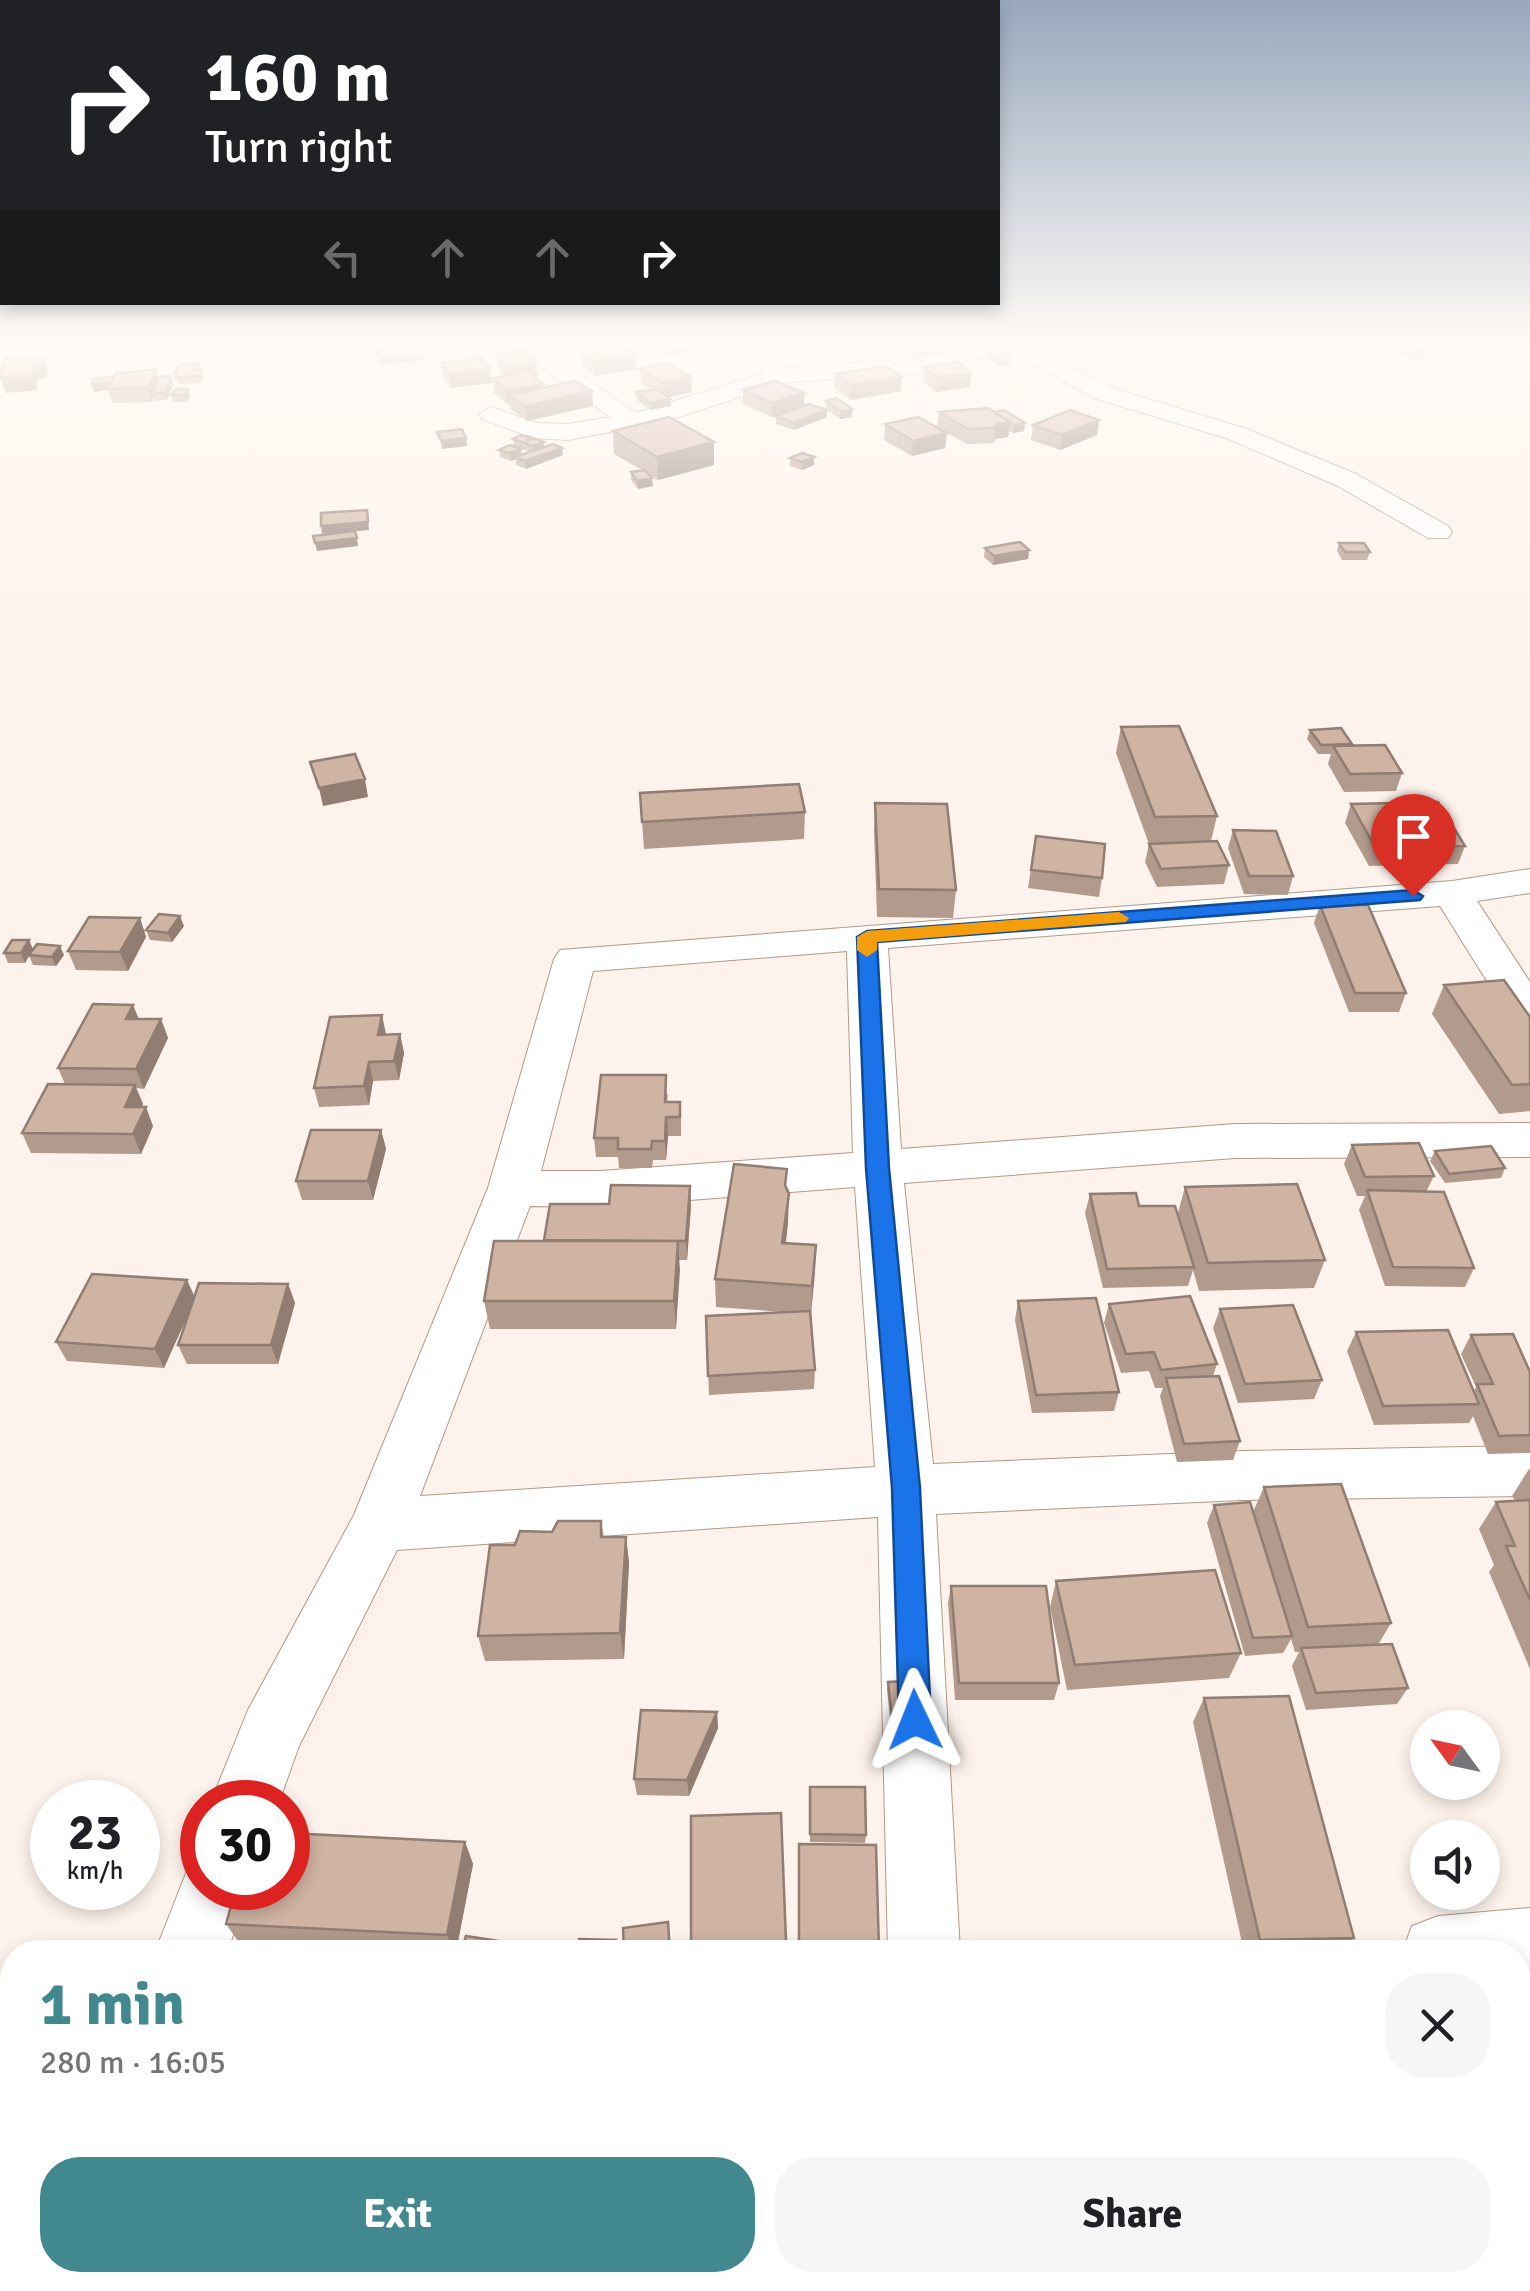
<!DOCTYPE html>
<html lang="en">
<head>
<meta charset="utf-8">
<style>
	body { margin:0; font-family:Signika,sans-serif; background:#f6f6f6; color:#202124; height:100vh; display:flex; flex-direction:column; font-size:38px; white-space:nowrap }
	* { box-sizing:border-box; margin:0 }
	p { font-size:32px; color:#757577 }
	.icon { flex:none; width:55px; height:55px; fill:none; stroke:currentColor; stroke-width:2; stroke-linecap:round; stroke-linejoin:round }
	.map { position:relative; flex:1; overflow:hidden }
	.sheet { position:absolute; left:0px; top:1940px; width:1530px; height:352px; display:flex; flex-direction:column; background:#fff; border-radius:40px 40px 0 0; box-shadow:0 5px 15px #0003 }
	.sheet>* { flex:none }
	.hud { position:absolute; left:0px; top:0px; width:1000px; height:305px; box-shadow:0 5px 15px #0003; background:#202124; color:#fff; overflow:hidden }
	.needle { width:65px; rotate:303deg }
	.tools { position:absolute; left:1410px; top:1710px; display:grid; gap:20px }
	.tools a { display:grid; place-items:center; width:90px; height:90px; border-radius:50%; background:#fff; box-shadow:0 5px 15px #0003; font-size:50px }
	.speed { position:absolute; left:30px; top:1780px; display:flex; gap:20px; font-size:50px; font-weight:700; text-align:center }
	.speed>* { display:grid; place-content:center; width:130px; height:130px; border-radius:50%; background:#fff; box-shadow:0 5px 15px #0003; line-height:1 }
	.speed small { font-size:25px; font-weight:400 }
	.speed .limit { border:15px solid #d22; background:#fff; color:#111 }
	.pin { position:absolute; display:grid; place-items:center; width:85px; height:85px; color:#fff; margin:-102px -42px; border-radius:50% 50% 50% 0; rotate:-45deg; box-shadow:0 0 10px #0007 }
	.pin .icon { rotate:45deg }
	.me { position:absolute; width:110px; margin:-55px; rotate:358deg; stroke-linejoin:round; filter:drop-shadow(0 0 8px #0008) }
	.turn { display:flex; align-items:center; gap:35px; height:210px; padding:0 40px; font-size:45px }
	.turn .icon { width:130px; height:130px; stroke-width:2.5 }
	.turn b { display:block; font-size:70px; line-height:85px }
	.lanes { display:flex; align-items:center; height:95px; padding:0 40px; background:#0003; justify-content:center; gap:50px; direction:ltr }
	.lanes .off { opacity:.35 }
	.round { display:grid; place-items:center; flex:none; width:105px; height:105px; border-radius:40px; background:#f6f6f6 }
	.headline { display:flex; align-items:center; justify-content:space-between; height:170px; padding:0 40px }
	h1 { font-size:60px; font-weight:700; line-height:75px; color:#41898e }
	.primary-button { display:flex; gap:20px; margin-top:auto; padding:20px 40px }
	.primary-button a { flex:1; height:115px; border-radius:40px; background:#41898e; color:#fff; font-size:40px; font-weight:700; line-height:115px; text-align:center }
	.primary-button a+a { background:#f6f6f6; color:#202124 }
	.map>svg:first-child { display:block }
</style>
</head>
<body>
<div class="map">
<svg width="1530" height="2291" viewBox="0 0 1530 2291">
	<rect width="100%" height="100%" fill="#fef3ec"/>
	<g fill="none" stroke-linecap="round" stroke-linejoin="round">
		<defs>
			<path id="minor" d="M69,341h67l-11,7 -125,16v-14z
				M506,341h26l104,72 129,-40 -7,-11 -28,-21c28,0 39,4 56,27l135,-10 75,-17h43l-7,6 83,42 129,39 112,46 92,52 4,6 -4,6h-20l-90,-52 -112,-48 -129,-39 -89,-47 -87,20 -139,11 -115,38 -99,19 -35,-2 -51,-19 -3,-5 12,-7 46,16 31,1 42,-7z
				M1530,869v24l-53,8 53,81v48l-15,-4 -75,-120 -552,42 13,201 334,-25 295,-1v34l-295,1 -331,25 29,281 309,-13 288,-5v50l-288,4 -306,14 24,438h-72l-10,-435 -481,33 -98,196 -20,56h-68l37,-92 106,-195 134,-327 66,-229 6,-9 892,-69zM847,951l6,202 -253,18h-59l52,-200zM855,1187l20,280 -455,29 110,-290 70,1z
				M202,1858v30h48l-23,64h-72l35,-89z
				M1530,1908v72l-12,1v-29h-116l10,-26 26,-10z
				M44,2280h82l-3,11h-84z
				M912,2280h82l2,11h-84z"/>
		</defs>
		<!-- minor casing -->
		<use href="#minor" stroke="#b39888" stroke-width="2"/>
		<!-- minor -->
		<use href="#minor" fill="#fff" fill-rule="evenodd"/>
	</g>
	<!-- wall -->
	<path fill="#b29a8c" d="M656,341h58l1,8 -47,6z
		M895,341h17l7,4v-4h17l2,2v-2h51v3l-21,5 -6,-3 -1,4 -11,2 -5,-3v6l-11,2 -6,-4v4l-11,3 -23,-13z
		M1429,347l-2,7 -8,5 -19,-4 2,-7z
		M581,351l54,4 1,14 -41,7 -13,-11z
		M989,353l21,4 -1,7 -12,2 -9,-6z
		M497,354l41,23 -2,1 7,6v3l49,4 1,15 -66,15 -17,-12v-5l-2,1 -14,-12 -1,-15 10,-2 -4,-8z
		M198,363l6,15 -2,5 -24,1 -4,-11z
		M441,363l49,5 2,15 -41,5 -8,-10z
		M924,367l46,20 -34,5 -13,-11z
		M640,369l52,23 -24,5 3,9 -21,4 -13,-10 -1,-8 16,-2 -11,-7z
		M835,374l66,17 -50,9 -16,-11z
		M158,379l15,5 -6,16 -12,1 -1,-4 -2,5 -40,1 -4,-13 -14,2 -2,-8z
		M188,389l2,7 -4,6h-13l-2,-7z
		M743,390l61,3v13l23,4v7l-33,13 -18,-6v-7h-4l-29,-13z
		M826,401l26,16 -12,2 -14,-10z
		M939,412h55l31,11 -1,8 -11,2 -4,-2 -1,6 -13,2 -1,4 -27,1 -30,-17z
		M1099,420l-2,15 -37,15 -29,-10 2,-15z
		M885,424l62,9 -2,15 -33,8 -28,-16z
		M613,431l101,11v23l-56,15 -9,-5 4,11 -15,3 -7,-9v-8l11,-2 -28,-16z
		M530,437v2l14,3v5l19,8 -37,14 -10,-4v-6l-5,2 -11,-4 -1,-7 23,5 8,-3 -16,-6 -1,-7z
		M790,458l24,7 -12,5 -12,-4z
		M1339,543l31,9 -3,8h-25l-5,-9z
		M985,548l44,2 -1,9 -35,6 -9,-8z
		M1121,727l96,89 -6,25 18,24 -5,19 -67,3 -12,-25 4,-18 -33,-91z
		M1310,730l42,14v1l50,28 -6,18 -52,1 -16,-28 3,-10h-13l-11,-15z
		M640,793l165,19 -1,27 -160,10z
		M875,803l81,87 -3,28 -76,-1 -3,-87z
		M1351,804l114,42 -7,18 -89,2 -24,-43z
		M1233,830l60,46 -5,19 -44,-1 -16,-46z
		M1036,836l66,42 -3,19 -71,-9z
		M1320,905l86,88 -7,19h-50l-35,-89z
		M140,918l6,19 -18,34 -52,-1 -8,-19z
		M184,926l-12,16 -22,-2 -4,-10z
		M33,949l31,6 -8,11 -23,-1 -4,-9 -4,7h-17l-4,-10z
		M1444,985l86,32v94l-31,3 -67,-100z
		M139,1019h22l7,19 -24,51 -8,-1 7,16 -2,3 12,19 -12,28 -110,-1 -9,-20 43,-49 -7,-16z
		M386,1034h14l4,19 -5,27 -26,1 -4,24 -50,2 -5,-19z
		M668,1094l-1,8h13l1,19v15h-13l-2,24h-13l-1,8h-33l-1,-11h-22l-2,-19z
		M381,1130l5,19 -13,51h-71l-6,-19z
		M1352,1145l82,31 -8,16 48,76 -9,19 -80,-1 -26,-76 6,-14h-8l-13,-32z
		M1435,1151l70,17 -4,10 -56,5 -15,-22z
		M690,1186l1,20 -4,54h-8l-3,69h-186l-6,-28 61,-60 64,-37z
		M1185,1187l140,73 -11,28 -115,3 -6,-21 -5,16 -85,2 -18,-75 5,-19 49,12 39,7z
		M787,1190l1,32 -2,21 30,2 -5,69 4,56 -1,19 -105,6 -3,-79 78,-4 -68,-5 -1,-28z
		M187,1280l8,17 93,-13 7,19 -17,61h-91l-9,-19 12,-35 -26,58 -97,-7 -11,-19z
		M1018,1301l101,91 -5,19 -82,2 -17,-93z
		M1109,1304l108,60 -4,12 27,65 -7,19 -56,2 -17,-66 3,-8h-8l-6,-17 -28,2 -17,-50z
		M1220,1309l102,71 -8,19 -76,4 -25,-75z
		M1356,1332l118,59 2,-4 -15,-33 10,-19 59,37v81l-42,1 -15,-38 -4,7 -95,2 -27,-74z
		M1529,1469h1v200l-41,-97 5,-7 -15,-36 17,-27 19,-1 -3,-5z
		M1264,1487l127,136 -13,22 30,43 -11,16 -91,6 -14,-44 7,-14h-4l-4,-13 -8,14 -38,3 -38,-133 7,-18 39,7z
		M601,1521l3,16h22l3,26 -5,96 -139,2 -7,-25 37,-91 37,-13z
		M1056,1581l185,72 -12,25 -162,12 -17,-83z
		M951,1586l108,97 -5,17h-99l-7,-97z
		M888,1682l42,32 -2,9 -37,3 -4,-36z
		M1204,1698l150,240 -11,14h-99l-51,-230z
		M717,1712l1,16 -29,68 -52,-1 -3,-16z
		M810,1787l56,48 -1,8 -55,-1z
		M465,1842l8,22 -17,88h-57l-158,-7 -15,-21z
		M798,1859l81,91v2h-80z
		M786,1941v11h-94l-1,-7z
		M1530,2068v176l-12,1v-176z
		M1032,2280h113l2,11h-114z
		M1195,2280h115l3,11h-116z"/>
	<!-- shaded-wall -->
	<path fill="#917d72" d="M420,341h26l1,5 -28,3 -1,-7z
		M560,341h39l-39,7z
		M634,341h12v3l-12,2z
		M668,341h46l1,8 -47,6z
		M989,341v3l-21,5 1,-7z
		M962,342l-1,8 -11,2 1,-7z
		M1429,347l-2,7 -8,5 2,-7z
		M945,348v7l-11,2v-7z
		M929,350l-1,7 -11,3 1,-8z
		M423,353l1,7 -43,5 -1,-7z
		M635,355l1,14 -41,7 -1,-14z
		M1010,357l-1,7 -12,2v-7z
		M43,358l5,15 -1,5 -9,1 -1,11 -31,3 -5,-15 33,-13z
		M536,363l2,14 -33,4 -1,-15z
		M490,368l2,15 -41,5 -2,-14z
		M156,369l3,14 -6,10 1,4 -2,5 -4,-15z
		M971,373l-1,14 -34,5 1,-15z
		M171,376l2,8 -6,16 -2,-7z
		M691,377l1,15 -27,6 -1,-15z
		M902,377l-1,14 -50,9v-15z
		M123,381l2,3 1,5h-18v1l-14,2 -2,-8z
		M543,384l1,14 -35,-3 1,9 -2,1 -2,-15z
		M188,389l2,7 -4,6 -2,-7z
		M592,391l1,15 -66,15 -2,-15z
		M804,393v15l-32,9v-14z
		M670,399l1,7 -21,4v-7z
		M852,409v8l-12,2v-8z
		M827,410v7l-33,13v-7z
		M1099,420l-2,15 -37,15 2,-15z
		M1010,422l-2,15 -13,2 -1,4 2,-19z
		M1025,423l-1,8 -11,2 1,-8z
		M947,433l-2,15 -33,8 1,-15z
		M466,438l1,8 -25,3 -1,-8z
		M544,442v7l-10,5 -1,-8z
		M714,442v23l-56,15 -1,-23z
		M562,448l1,7 -37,14 -1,-8z
		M521,449l1,8h-7l1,2 -5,2 -1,-8z
		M814,457v8l-12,5v-8z
		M652,478l1,8 -15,3 -1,-8z
		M367,510l2,20 -47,4 -1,-8z
		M357,538l1,8 -41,5 -2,-8z
		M1029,550l-1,9 -35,6 1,-9z
		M365,779l3,18 -45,9 -4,-18z
		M180,916l4,10 -12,16 -4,-9z
		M140,918l6,19 -18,34 -8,-19z
		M29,940l4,9 -8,14 -4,-10z
		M60,946l4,9 -8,11 -4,-9z
		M133,1005l8,19 -15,-5z
		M382,1015l4,19 -8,1z
		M161,1019l7,19 -24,51 -8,-20z
		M400,1034l4,19 -5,27 -5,-19z
		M369,1062l4,19 -4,24 -5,-19z
		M666,1075l2,61 -2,24 -1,-19z
		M135,1085l8,19 -10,22 -8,-19z
		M146,1107l7,19 -12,28 -8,-20z
		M381,1130l5,19 -13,51 -5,-19z
		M690,1186l1,20 -4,54 -1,-19z
		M789,1194l-1,28 -6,49v-28z
		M678,1241l2,29 -4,59 -2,-28z
		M816,1245l-1,28 -4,41 1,-28z
		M187,1280l8,19 -31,69 -9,-19z
		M288,1284l7,19 -17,61 -7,-19z
		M626,1537l3,26 -5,96 -4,-26z
		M717,1712l1,16 -29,68 -2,-16z
		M465,1842l8,22 -17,88h-1l-8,-17z"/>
	<!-- building -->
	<path fill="#cfb3a3" stroke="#917d72" stroke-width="2.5" d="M897,341h15l17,9 -11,2z
		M922,341h14l9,7 -11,2z
		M945,341h15l2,1 -11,3z
		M1410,342l19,5 -8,5 -19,-4z
		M620,344l15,11 -41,7 -13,-11z
		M419,346l4,7 -43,5 -4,-7z
		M530,350l6,13 -32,3 -7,-12z
		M1002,351l8,6 -13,2 -8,-6z
		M4,358h39l-1,6 -8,1 -2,10 -31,3z
		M481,358l9,10 -41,6 -8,-11z
		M958,362l13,11 -34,4 -13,-10z
		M198,363l-3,7h7l-2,6 -24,1 1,-3 -3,-1 6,-9z
		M667,363l24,14 -27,6 -24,-14z
		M886,366l16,11 -51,8 -16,-11z
		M156,369l-8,18 -40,2 7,-15z
		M529,372l14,12 -37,6 -13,-12z
		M171,376l-6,17h-12l6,-16z
		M113,377l-2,6 -19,1 1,-5z
		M575,381l17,10 -67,15 -16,-11z
		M775,381l29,12 -32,10 -29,-13z
		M176,389h12l-4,6h-13z
		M657,389l13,10 -20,4 -14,-11z
		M836,398l16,11 -12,2 -14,-10z
		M809,404l18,6 -33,13 -18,-7z
		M988,408l22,14 -14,2 -1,4 -27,1 -29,-17z
		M1004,410l21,13 -11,2 -20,-13z
		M1070,410l29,10 -37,15 -29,-10z
		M669,417l45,25 -57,15 -44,-26z
		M918,417l29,16 -34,8 -28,-17z
		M462,429l4,9 -25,3 -4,-9z
		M521,435l9,2 -4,4 7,-3 11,4 -11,4 -20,-7z
		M553,444l9,4 -37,13 -10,-4z
		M510,445l11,4 -11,4 -11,-3z
		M802,453l12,4 -12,5 -12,-4z
		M645,470l7,8 -15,3 -6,-9z
		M367,510l1,12 -47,4v-13z
		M355,531l2,7 -42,5 -2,-7z
		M1020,542l9,8 -35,6 -9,-8z
		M1339,543h25l6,9h-25z
		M1179,726l38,90 -62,1 -34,-90z
		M1341,728l11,16 -31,1 -11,-15z
		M1385,745l17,28 -52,1 -17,-28z
		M355,754l10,25 -46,9 -9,-26z
		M799,784l6,28 -163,10 -2,-29z
		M1438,802l27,44 -90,1 -24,-43z
		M875,803l72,1 9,86 -77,-1z
		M1233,830l43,1 17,45h-44z
		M1036,836l69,8 -3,34 -71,-8z
		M1217,841l12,24 -68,4 -12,-25z
		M1320,905h48l38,88h-51z
		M159,914l21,2 -12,17 -22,-3z
		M89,917l51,1 -20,34 -52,-1z
		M12,940h17l-8,13h-17z
		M37,944l23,2 -8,11 -23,-2z
		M1504,980l26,37v67l-18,1 -68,-100z
		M93,1004l40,1 -7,14h35l-25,50 -78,-1z
		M382,1015l-4,20 22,-1 -6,27 -25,1 -5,24 -50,2 16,-71z
		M601,1075h65l-1,27h15v15h-14l-1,24h-13l-1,8h-33v-11h-24z
		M48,1084l87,1 -10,22h21l-13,27 -111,-1z
		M311,1130h70l-13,51h-72z
		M1419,1143l15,33 -69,1 -13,-32z
		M1491,1146l14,22 -56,6 -14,-23z
		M734,1164l53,5 -2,16 4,9 -7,49 34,2 -4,41 -97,-7z
		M1297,1184l28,76 -117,3 -23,-76z
		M611,1185l79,1 -4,55 -142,-1 6,-36h59z
		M1367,1190l77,2 30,76 -81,-1z
		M1136,1193l3,13h36l19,61 -87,2 -17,-75z
		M494,1241h184l-4,60h-190z
		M92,1274l95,6 -32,69 -99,-7z
		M199,1283l89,1 -17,61h-93z
		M1190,1296l27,68 -56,6 -7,-18 -28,2 -17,-50z
		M1096,1298l23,94 -83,3 -18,-94z
		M1293,1305l29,75 -77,4 -25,-75z
		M810,1311l5,59 -107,6 -2,-60z
		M1448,1330l31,74 -96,2 -27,-74z
		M1513,1334l17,38v63l-31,1 -22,-52h16l-22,-49z
		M1219,1376l21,65 -56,3 -18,-66z
		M1341,1484l50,139 -83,4 -44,-140z
		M1530,1500v100l-24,-54h9l-19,-44z
		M1250,1502l42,134 -39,2 -39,-133z
		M558,1521h43v16h25l-6,96 -142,3 12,-91h25l5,-14 32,1z
		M1215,1570l26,83 -166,12 -19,-84z
		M951,1586h95l13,97h-100z
		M1392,1644l16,44 -92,5 -15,-45z
		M925,1680l5,34 -38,3 -4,-35z
		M1289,1696l65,242 -94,2 -56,-242z
		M641,1710l76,2 -30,68 -53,-1z
		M810,1787h55l1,48 -56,-1z
		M781,1813l5,128 -95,4v-129z
		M288,1833l177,9 -18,93 -221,-11 10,-36h52z
		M799,1844l77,1 3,105 -80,-1z
		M668,1922l2,30h-46l-1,-24z
		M466,1936l46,7 -2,9h-49z
		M579,1939l37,1 -1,12h-37z
		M1530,2068v163l-12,1v-163z
		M1039,2280h106l2,11h-107z
		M1212,2280h98l3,11h-99z
		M1530,2284v7h-43l-1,-5z"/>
	<!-- sky -->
	<linearGradient id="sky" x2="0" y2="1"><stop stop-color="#98a8bd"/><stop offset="0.52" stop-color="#fffaf6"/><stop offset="1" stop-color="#fffaf6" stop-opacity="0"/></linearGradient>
	<rect width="1530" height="662" fill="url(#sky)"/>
	<!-- route -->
	<path fill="#1a73e8" stroke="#114b97" stroke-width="2.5" d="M1413,890l10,6 -3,4 -543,42 12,226 31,320 11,232 -5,11 -11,5 -11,-5 -5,-11 -7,-232 -26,-320 -9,-231 10,-6z"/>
	<!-- slow -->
	<path fill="#f59e0b" d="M1119,912l10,6 -3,4 -249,20v8l-10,7 -10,-7v-13l10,-6z"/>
</svg>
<div class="tools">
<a><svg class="needle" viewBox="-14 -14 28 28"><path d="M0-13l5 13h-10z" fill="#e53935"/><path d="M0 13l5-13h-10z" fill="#757577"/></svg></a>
<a><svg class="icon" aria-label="sound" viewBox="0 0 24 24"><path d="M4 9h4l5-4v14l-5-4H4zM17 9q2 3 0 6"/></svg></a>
</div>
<div class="speed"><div>23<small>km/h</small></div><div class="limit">30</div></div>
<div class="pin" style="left:1413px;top:896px;background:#d93025"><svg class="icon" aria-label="arrive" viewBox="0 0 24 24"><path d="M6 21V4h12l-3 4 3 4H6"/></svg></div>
<svg class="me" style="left:915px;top:1720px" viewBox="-20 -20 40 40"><path d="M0-17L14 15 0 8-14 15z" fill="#1a73e8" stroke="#fff" stroke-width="4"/></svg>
<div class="hud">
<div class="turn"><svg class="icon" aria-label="right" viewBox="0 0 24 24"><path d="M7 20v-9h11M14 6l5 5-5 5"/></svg><div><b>160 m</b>Turn right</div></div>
<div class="lanes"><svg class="icon off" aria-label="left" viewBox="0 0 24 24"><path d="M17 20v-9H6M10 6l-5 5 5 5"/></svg><svg class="icon off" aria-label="ahead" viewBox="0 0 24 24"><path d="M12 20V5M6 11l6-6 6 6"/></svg><svg class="icon off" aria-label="ahead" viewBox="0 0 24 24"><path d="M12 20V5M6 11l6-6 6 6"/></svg><svg class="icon" aria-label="right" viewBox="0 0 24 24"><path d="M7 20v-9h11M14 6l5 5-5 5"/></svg></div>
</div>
<section class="sheet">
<div class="headline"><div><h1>1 min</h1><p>280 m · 16:05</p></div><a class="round"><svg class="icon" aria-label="close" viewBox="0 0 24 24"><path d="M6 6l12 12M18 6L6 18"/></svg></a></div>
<div class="primary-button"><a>Exit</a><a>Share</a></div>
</section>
</div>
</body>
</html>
